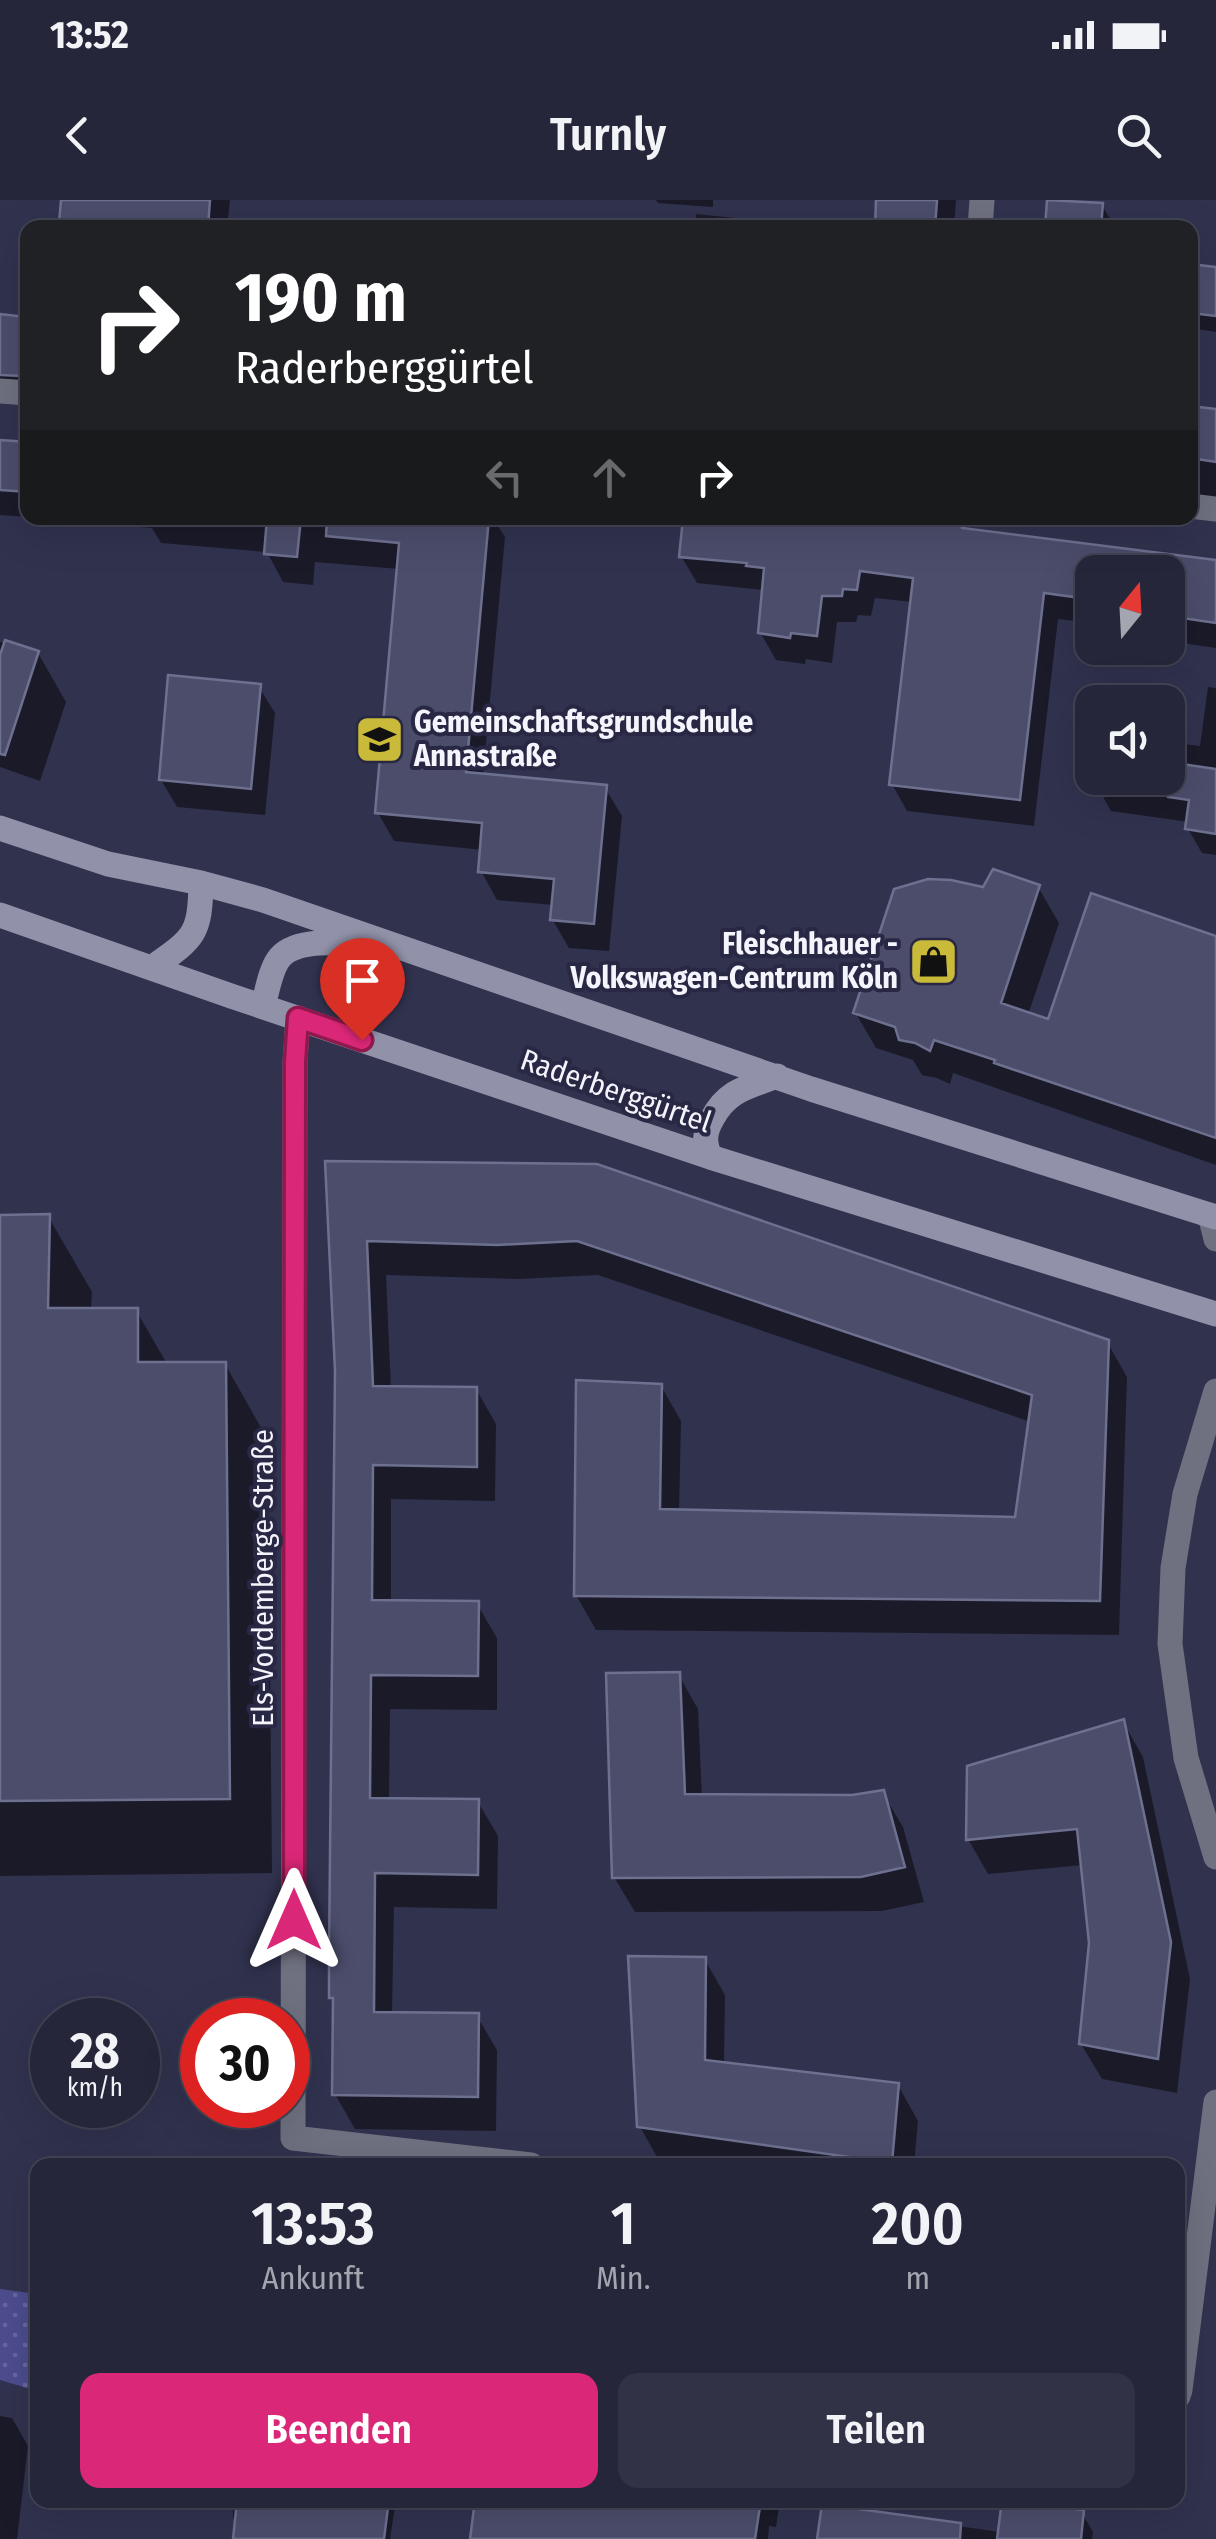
<!DOCTYPE html>
<html lang="de">
<head>
<meta charset="utf-8">
<style>
	body { margin:0; font-family:"Fira Sans Condensed",sans-serif; background:#313245; color:#f1f3f6; height:100vh; display:flex; flex-direction:column; font-size:38px; white-space:nowrap }
	* { box-sizing:border-box; margin:0 }
	p { font-size:32px; color:#a3a5af }
	.icon { flex:none; width:55px; height:55px; fill:none; stroke:currentColor; stroke-width:2; stroke-linecap:round; stroke-linejoin:round }
	.map { position:relative; flex:1; overflow:hidden }
	.panel { position:absolute; left:30px; top:1958px; width:1155px; height:350px; display:flex; flex-direction:column; background:#25263a; border-radius:20px; box-shadow:0 10px 40px #0002,0 0 0 2px #424354 }
	.panel>* { flex:none }
	.banner { position:absolute; left:20px; top:20px; width:1178px; height:305px; border-radius:20px; box-shadow:0 10px 40px #0002,0 0 0 2px #424354; background:#202124; color:#fff; overflow:hidden }
	.needle { width:65px; rotate:18deg }
	.controls { position:absolute; left:1075px; top:355px; display:grid; gap:20px }
	.controls a { display:grid; place-items:center; width:110px; height:110px; border-radius:20px; background:#25263a; box-shadow:0 10px 40px #0002,0 0 0 2px #424354; font-size:50px }
	.speed { position:absolute; left:30px; top:1798px; display:flex; gap:20px; font-size:50px; font-weight:700; text-align:center }
	.speed>* { display:grid; place-content:center; width:130px; height:130px; border-radius:50%; background:#25263a; box-shadow:0 10px 40px #0002,0 0 0 2px #424354; line-height:1 }
	.speed small { font-size:25px; font-weight:400 }
	.speed .limit { border:15px solid #d22; background:#fff; color:#111 }
	.pin { position:absolute; display:grid; place-items:center; width:85px; height:85px; color:#fff; margin:-102px -42px; border-radius:50% 50% 50% 0; rotate:-45deg; box-shadow:0 0 10px #0007 }
	.pin .icon { rotate:45deg }
	.me { position:absolute; width:110px; margin:-55px; rotate:0deg; stroke-linejoin:round; filter:drop-shadow(0 0 8px #0008) }
	.turn { display:flex; align-items:center; gap:35px; height:210px; padding:0 50px; font-size:45px }
	.turn .icon { width:130px; height:130px; stroke-width:2.5 }
	.turn b { display:block; font-size:70px; line-height:85px }
	.lanes { display:flex; align-items:center; height:95px; padding:0 50px; background:#0003; justify-content:center; gap:50px; direction:ltr }
	.lanes .off { opacity:.35 }
	.eta { display:flex; justify-content:space-evenly; align-items:center; height:170px; text-align:center }
	.eta b { font-size:60px; font-weight:600; line-height:70px }
	.button { display:flex; gap:20px; margin-top:auto; padding:20px 50px }
	.button a { flex:1; height:115px; border-radius:20px; background:#db2777; color:#fff; font-size:40px; font-weight:600; line-height:115px; text-align:center }
	.button a+a { background:#313245; color:#f1f3f6 }
	.status { display:flex; justify-content:space-between; align-items:center; height:70px; padding:0 50px; background:#25263a; direction:ltr }
	.status svg { height:28px; fill:currentColor }
	header { display:flex; justify-content:space-between; align-items:center; height:130px; padding:0 50px; background:#25263a; font-size:45px; font-weight:600 }
	.map>svg:first-child { display:block }
</style>
</head>
<body>
<div class="status"><b>13:52</b><svg viewBox="0 0 49 12"><path d="M0 12V9h3v3zM5 12V6h3v6zM10 12V3h3v9zM15 12V0h3v12zM26 1h20v11H26zM47 4h2v5h-2z"/></svg></div>
<header><svg class="icon" aria-label="back" viewBox="0 0 24 24"><path d="M15 5l-7 7 7 7"/></svg>Turnly<svg class="icon" aria-label="search" viewBox="0 0 24 24"><circle cx="10" cy="10" r="6"/><path d="M15 15l6 6"/></svg></header>
<div class="map">
<svg width="1216" height="2339" viewBox="0 0 1216 2339">
	<defs>
		<pattern id="grass-dots" width="8" height="8" patternUnits="userSpaceOnUse" patternTransform="scale(2.5)"><rect width="8" height="8" fill="#4d4c8e"/><path d="M2 2h.1M6 6h.1" fill="none" stroke="#67669f" stroke-width="1.8" stroke-linecap="round"/></pattern>
	</defs>
	<rect width="100%" height="100%" fill="#31324e"/>
	<!-- grass -->
	<path fill="url(#grass-dots)" d="M0,2089l37,5v97l-37,-11z"/>
	<!-- shadow -->
	<path fill="#0007" d="M64,0h166l-3,28h-163l-2,-5z
		M656,0h57v7l-55,-4z
		M879,0h77l-2,28h-77z
		M1102,5l13,23h-86v-3l19,2z
		M696,14l134,14h-135z
		M1190,66l26,3v63l-26,-4z
		M0,117l25,2 3,5v72l-28,-2z
		M1190,204l26,7v86l-26,-3z
		M0,242l28,2v73l-28,-2z
		M28,318h465l12,19 -22,239 122,12 17,28 -13,135 -40,-3 -17,-29 2,-14 -57,-5 -16,-29 2,-21 -89,-9 -16,-28 21,-244 -84,-7 -2,23 -30,-3 -16,-30 -106,-9 -9,-15z
		M685,318h214l62,7 3,6 252,32v85l-48,-7v-69h-76v51l-34,-4 -24,207 -127,-15 -15,-27 21,-182 -38,-4 -4,18 -13,-1 -2,7h-19l-5,41 -26,-4 -1,5 -29,-4 -16,-28 3,-42 -66,-7 -16,-27z
		M0,442l38,11 28,49 -26,79 -40,-14z
		M259,487l16,26 -10,102 -88,-8 -16,-27z
		M1208,487l8,1v167l-14,-2 -14,-24 1,-7 -78,-11 -14,-25 1,-8h70v-36l32,4z
		M1038,687l21,36 -31,92 21,8 167,-84v226l-263,-92 -3,11 -13,-6 -15,-3 -9,-15 -37,-12 -21,-36 130,-122z
		M328,964l779,178 20,35 -8,258 -523,-5 -20,-35 85,-209 20,35 -2,91 339,8 13,-98 -433,-147 -80,4 -132,-4 5,114h85l20,35 -1,77 -104,-2v104l86,1 20,34v72l-107,-1 -1,92 89,1 20,34 -1,73 -103,-2 -2,107 85,2 20,34 -1,81 -141,-2 -20,-35 1,-91 -4,-6 5,-626z
		M48,1016l44,76 -1,18h45l31,54h58l43,76 4,433 -272,3v-659z
		M678,1474l20,35 4,88 150,1 30,-6 21,35 21,75 -42,9 -247,1 -21,-35z
		M1123,1522l20,35 47,222 -13,114 -75,-14 -21,-35 10,-101 -8,-78 -95,9 -20,-35z
		M705,1760l20,35 -1,69 174,21 20,36 -4,44h-232l-22,-3 -20,-35z
		M0,2216l12,2 16,28 -11,93h-17z
		M182,2300h214l-6,39h-155l2,-14 -4,-7v-8l-49,-8z
		M478,2300h302l-4,27 -7,-1 -1,13h-296z
		M824,2307l176,25 82,-19 11,19 -1,7h-273z"/>
	<!-- building -->
	<path fill="#4b4d6b" stroke="#6e7090" stroke-width="2.5" d="M61,0h149l-2,28h-110l-39,-5z
		M876,0h61l-2,28h-60z
		M1047,0l56,3 -2,25h-56z
		M1190,64l26,3v49l-26,-3z
		M0,114l26,3 -4,59 -22,-1z
		M1190,206l26,3v53l-26,-4z
		M0,240l28,2v50l-28,-2z
		M267,318h34l-4,39 -33,-3z
		M327,318h162l-23,254 141,13 -13,139 -44,-4 4,-41 -76,-7 4,-49 -107,-10 24,-270 -73,-7z
		M683,318h236l43,5v5l254,32v63l-48,-7v-44h-91l-3,25 -30,-4 -24,207 -131,-15 24,-207 -53,-7 -3,19 -14,-1 -1,7h-20l-5,40 -26,-3 -1,5 -32,-5 6,-65 -18,-2 1,-3 -68,-6z
		M5,440l34,11 -34,104 -5,-1v-99z
		M168,475l93,9 -10,105 -92,-9z
		M1168,562l48,7v65l-31,-5 4,-29 -21,-3z
		M993,669l47,16 -39,118 47,16 43,-126 125,43v202l-222,-75 1,-3 -61,-20 -4,11 -15,-8 -16,-3 -4,-13 -42,-14 41,-124 34,-10 23,1 32,7z
		M325,961l272,3 512,176 -9,261 -526,-5 2,-216 86,4 -2,125 355,8 17,-122 -455,-154 -80,4 -130,-4 6,145 104,1v80l-104,-2 -1,135 107,1 -1,75 -107,-1 -1,123 109,1 -1,76 -103,-2 -1,139 105,1 -1,84 -146,-2 1,-97h-4v-46l6,-581z
		M50,1014l-2,94h90v54h88l4,437 -230,2v-586z
		M680,1472l5,122 167,1 32,-5 21,77 -44,10 -249,1 -6,-205z
		M1124,1519l47,223 -13,117 -79,-15 10,-101 -12,-114 -111,11 1,-74z
		M628,1756l78,1 -1,103 194,23 -7,80 -255,-36z
		M237,2300h152l-5,39h-151z
		M475,2300h286l-6,39h-285z
		M1002,2300l82,10 -3,29h-84z
		M822,2304l139,19 -1,16h-143z"/>
	<g fill="none" stroke-linecap="round" stroke-linejoin="round">
		<!-- street -->
		<path stroke="#707180" stroke-width="25" d="M980,28l2,-28
			M0,191l28,2
			M1190,306l26,3
			M298,818l-3,44 -2,1076 238,27
			M1210,1015l6,24
			M1216,1191l-31,103 -12,74 -3,76 16,114 30,99
			M1178,2196l2,-6 36,-288"/>
		<!-- secondary -->
		<path stroke="#9192a9" stroke-width="25" d="M0,628l108,36 93,19 62,17 548,189 405,128
			M0,715l231,81 479,161 506,157
			M153,767c41,-29 47,-32 48,-84
			M263,806c4,-14 7,-34 15,-46 16,-24 66,-16 92,-16
			M710,957c-6,-15 -6,-24 2,-38 15,-29 36,-32 65,-43"/>
	</g>
	<g fill="none" stroke-linecap="round" stroke-linejoin="round">
		<defs>
			<path id="route" d="M294,1720l1,-858 3,-44 64,22"/>
		</defs>
		<!-- route casing -->
		<use href="#route" stroke="#8e194d" stroke-width="25"/>
		<!-- route -->
		<use href="#route" stroke="#db2777" stroke-width="18"/>
	</g>
	<!-- icons -->
	<defs>
		<symbol id="school-square" viewBox="-11 -11 22 22"><rect x="-9" y="-9" width="18" height="18" rx="4" fill="#caba3a" stroke="#282844"/><path d="M0-5L7-2L0 1L-7-2ZM-4 1L0 2.5L4 1V4Q0 6-4 4Z" fill="#111"/></symbol>
		<symbol id="shop-square" viewBox="-11 -11 22 22"><rect x="-9" y="-9" width="18" height="18" rx="4" fill="#caba3a" stroke="#282844"/><path d="M-5-2.5h2.3a2.7 3.5 0 0 1 5.4 0H5L5.5 6h-11ZM-1.5-2.5h3a1.5 2.3 0 0 0-3 0Z" fill="#111"/></symbol>
	</defs>
	<g fill-rule="evenodd">
		<use href="#school-square" x="352" y="512" width="55" height="55"/>
		<use href="#shop-square" x="906" y="734" width="55" height="55"/>
	</g>
	<g text-anchor="middle" stroke-width="8" stroke-linejoin="round" paint-order="stroke">
		<!-- poi labels -->
		<g font-size="30" font-weight="bold" fill="#f4f4fc" stroke="#282844" text-anchor="start">
			<text x="414" y="532">Gemeinschaftsgrundschule<tspan x="414" dy="34">Annastraße</tspan></text>
			<text x="898" y="754" text-anchor="end">Fleischhauer -<tspan x="898" dy="34">Volkswagen-Centrum Köln</tspan></text>
		</g>
		<!-- street labels -->
		<g font-size="30" fill="#f4f4fc" stroke="#282844">
			<text transform="translate(616 891) rotate(19)" y="10">Raderberggürtel</text>
			<text transform="translate(263 1378) rotate(-90)" y="10">Els-Vordemberge-Straße</text>
		</g>
	</g>
</svg>
<div class="controls">
<a><svg class="needle" viewBox="-14 -14 28 28"><path d="M0-13l5 13h-10z" fill="#e53935"/><path d="M0 13l5-13h-10z" fill="#a3a5af"/></svg></a>
<a><svg class="icon" aria-label="sound" viewBox="0 0 24 24"><path d="M4 9h4l5-4v14l-5-4H4zM17 9q2 3 0 6"/></svg></a>
</div>
<div class="speed"><div>28<small>km/h</small></div><div class="limit">30</div></div>
<div class="pin" style="left:362px;top:840px;background:#d93025"><svg class="icon" aria-label="arrive" viewBox="0 0 24 24"><path d="M6 21V4h12l-3 4 3 4H6"/></svg></div>
<svg class="me" style="left:294px;top:1720px" viewBox="-20 -20 40 40"><path d="M0-17L14 15 0 8-14 15z" fill="#db2777" stroke="#fff" stroke-width="4"/></svg>
<div class="banner">
<div class="turn"><svg class="icon" aria-label="right" viewBox="0 0 24 24"><path d="M7 20v-9h11M14 6l5 5-5 5"/></svg><div><b>190 m</b>Raderberggürtel</div></div>
<div class="lanes"><svg class="icon off" aria-label="left" viewBox="0 0 24 24"><path d="M17 20v-9H6M10 6l-5 5 5 5"/></svg><svg class="icon off" aria-label="ahead" viewBox="0 0 24 24"><path d="M12 20V5M6 11l6-6 6 6"/></svg><svg class="icon" aria-label="right" viewBox="0 0 24 24"><path d="M7 20v-9h11M14 6l5 5-5 5"/></svg></div>
</div>
<section class="panel">
<div class="eta">
<div><b>13:53</b><p>Ankunft</p></div>
<div><b>1</b><p>Min.</p></div>
<div><b>200</b><p>m</p></div>
</div>
<div class="button"><a>Beenden</a><a>Teilen</a></div>
</section>
</div>
</body>
</html>
